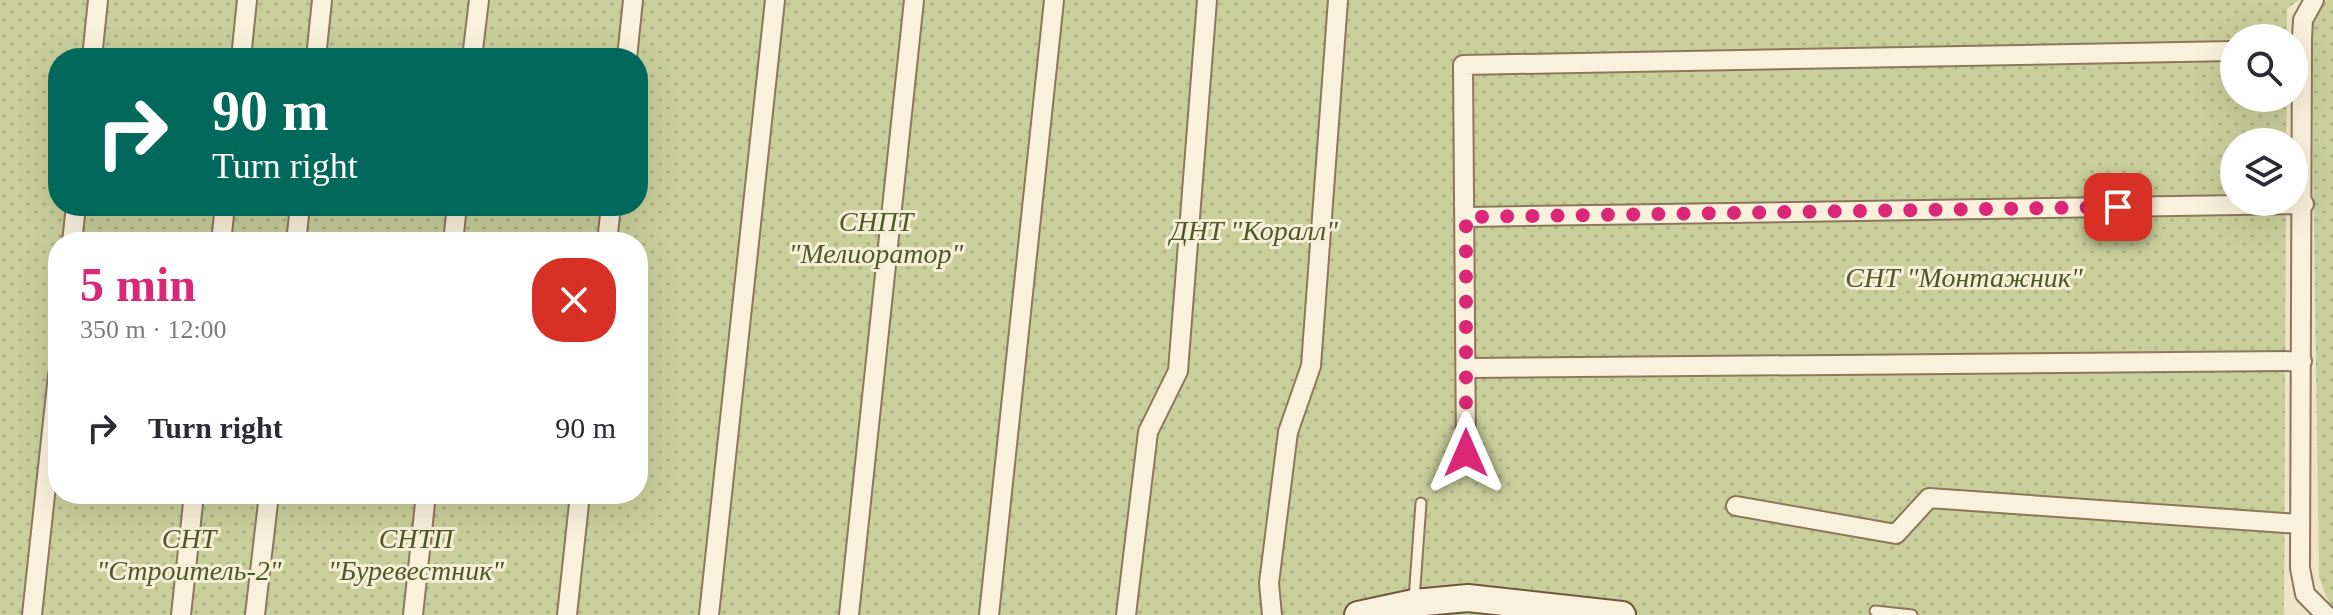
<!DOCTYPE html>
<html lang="en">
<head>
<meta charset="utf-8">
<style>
	body { margin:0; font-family:"Times New Roman",serif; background:#f7f7f7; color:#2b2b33; height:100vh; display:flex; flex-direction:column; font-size:30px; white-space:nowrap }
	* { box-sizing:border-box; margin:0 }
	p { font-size:26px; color:#7c7c81 }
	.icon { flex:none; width:44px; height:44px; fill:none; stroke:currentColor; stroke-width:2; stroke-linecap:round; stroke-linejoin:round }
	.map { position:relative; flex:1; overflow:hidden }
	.panel { position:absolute; left:48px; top:232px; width:600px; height:272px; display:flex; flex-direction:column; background:#fff; border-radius:32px; box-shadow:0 8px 32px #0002 }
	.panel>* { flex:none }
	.top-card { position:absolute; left:48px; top:48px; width:600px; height:168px; border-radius:32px; box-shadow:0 8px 32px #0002; background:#00695c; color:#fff; overflow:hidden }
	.buttons { position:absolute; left:2220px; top:24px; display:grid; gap:16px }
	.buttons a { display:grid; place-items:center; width:88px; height:88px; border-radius:50%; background:#fff; box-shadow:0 8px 32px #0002; font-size:40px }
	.pin { position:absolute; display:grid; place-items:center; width:68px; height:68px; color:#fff; margin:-34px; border-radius:16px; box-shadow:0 4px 12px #0006 }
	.me { position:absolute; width:88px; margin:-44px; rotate:0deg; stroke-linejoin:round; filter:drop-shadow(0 0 6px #0008) }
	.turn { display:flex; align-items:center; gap:28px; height:168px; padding:0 32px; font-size:36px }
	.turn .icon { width:104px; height:104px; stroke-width:2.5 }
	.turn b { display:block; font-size:56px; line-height:68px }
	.round { display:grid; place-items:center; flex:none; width:84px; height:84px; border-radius:32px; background:#f7f7f7 }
	.overview { display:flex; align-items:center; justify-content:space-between; height:136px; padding:0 32px }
	h1 { font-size:48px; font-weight:800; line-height:60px; color:#db2777 }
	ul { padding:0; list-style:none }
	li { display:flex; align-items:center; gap:24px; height:120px; padding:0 32px }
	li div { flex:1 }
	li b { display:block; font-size:30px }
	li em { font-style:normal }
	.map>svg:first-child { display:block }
</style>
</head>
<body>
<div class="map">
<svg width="2333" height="615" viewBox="0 0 2333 615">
	<defs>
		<pattern id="garden-dots" width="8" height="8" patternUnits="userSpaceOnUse" patternTransform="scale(2)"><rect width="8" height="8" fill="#c9cf9b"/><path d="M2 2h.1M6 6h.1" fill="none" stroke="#aeb285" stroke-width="1.8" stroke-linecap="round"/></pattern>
	</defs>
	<rect width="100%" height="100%" fill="#f0e4c8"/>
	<!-- garden -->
	<path fill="url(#garden-dots)" fill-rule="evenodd" d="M0,0h2299l-12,9v29h-53v60h53l-1,44h-52v60h52l-2,413h-2284zM58,58h580v148h-580zM58,242h580v252h-580z
		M2328,0h5v614l-14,-37 -8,-565z"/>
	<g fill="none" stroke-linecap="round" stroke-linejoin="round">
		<defs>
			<path id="lane" d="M1414,600l7,-97
				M1875,611l37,4"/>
			<path id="street" d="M2314,0l-11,20 -1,18 -2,530 5,26 21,21
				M92,58l6,-58
				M241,58l6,-58
				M316,58l6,-58
				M472,58l7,-58
				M627,58l6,-58
				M1466,217l838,-13
				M72,242l4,-36
				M221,242l4,-36
				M296,242l4,-36
				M453,242l4,-36
				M607,242l4,-36
				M1466,368l836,-7
				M1466,453l-3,-388 771,-14
				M1736,506l160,28 33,-36 371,26
				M32,615l26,-240
				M181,615l13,-121
				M255,615l14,-121
				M413,615l13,-121
				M567,615l13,-121
				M709,615l66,-615
				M849,615l65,-615
				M989,615l65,-615
				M1126,615l22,-183 30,-61 29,-371
				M1272,615l-3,-32 19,-151 23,-66 27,-366"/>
			<path id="secondary" d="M1358,615l56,-12 54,-5 154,17"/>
		</defs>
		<!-- lane casing -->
		<use href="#lane" stroke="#8d765c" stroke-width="13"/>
		<!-- street casing -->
		<use href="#street" stroke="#8d765c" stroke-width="22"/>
		<!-- secondary casing -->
		<use href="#secondary" stroke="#6f573f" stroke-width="30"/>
		<!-- lane -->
		<use href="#lane" stroke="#faf1dc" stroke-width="9"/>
		<!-- street -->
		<use href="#street" stroke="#faf1dc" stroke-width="18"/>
		<!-- secondary -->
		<use href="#secondary" stroke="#faf1dc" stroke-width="26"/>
	</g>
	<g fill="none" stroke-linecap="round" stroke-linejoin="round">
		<!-- route -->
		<path stroke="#db2777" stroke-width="14" stroke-dasharray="0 25.2" d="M1466,453v-236l652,-10"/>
	</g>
	<g text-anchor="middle" stroke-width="6" stroke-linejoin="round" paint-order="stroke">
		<!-- park labels -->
		<g font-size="28" font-style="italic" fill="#4d5a26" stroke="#f7eed8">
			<text x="876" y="231">СНПТ<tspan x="876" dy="32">"Мелиоратор"</tspan></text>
			<text x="1254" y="240">ДНТ "Коралл"</text>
			<text x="1964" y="287">СНТ "Монтажник"</text>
			<text x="189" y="548">СНТ<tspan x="189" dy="32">"Строитель-2"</tspan></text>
			<text x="416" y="548">СНТП<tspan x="416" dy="32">"Буревестник"</tspan></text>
		</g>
	</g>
</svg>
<div class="buttons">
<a><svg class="icon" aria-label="search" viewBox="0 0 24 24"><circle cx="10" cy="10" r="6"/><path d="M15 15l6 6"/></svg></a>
<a><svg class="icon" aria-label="layers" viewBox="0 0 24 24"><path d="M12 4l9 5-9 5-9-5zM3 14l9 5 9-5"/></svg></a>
</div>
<div class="pin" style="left:2118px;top:207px;background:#d93025"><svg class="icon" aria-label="arrive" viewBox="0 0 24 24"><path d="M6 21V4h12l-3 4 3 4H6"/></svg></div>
<svg class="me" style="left:1466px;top:453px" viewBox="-20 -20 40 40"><path d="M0-17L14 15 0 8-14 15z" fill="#db2777" stroke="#fff" stroke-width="4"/></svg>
<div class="top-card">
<div class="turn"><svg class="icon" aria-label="right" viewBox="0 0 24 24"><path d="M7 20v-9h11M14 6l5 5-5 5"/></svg><div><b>90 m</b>Turn right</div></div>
</div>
<section class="panel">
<div class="overview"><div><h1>5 min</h1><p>350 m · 12:00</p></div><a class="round" style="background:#d93025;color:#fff"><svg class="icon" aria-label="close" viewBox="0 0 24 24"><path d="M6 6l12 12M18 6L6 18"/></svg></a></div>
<ul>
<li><svg class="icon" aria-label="right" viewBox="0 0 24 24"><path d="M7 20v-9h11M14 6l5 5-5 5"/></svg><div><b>Turn right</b></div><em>90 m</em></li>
</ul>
</section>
</div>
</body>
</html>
